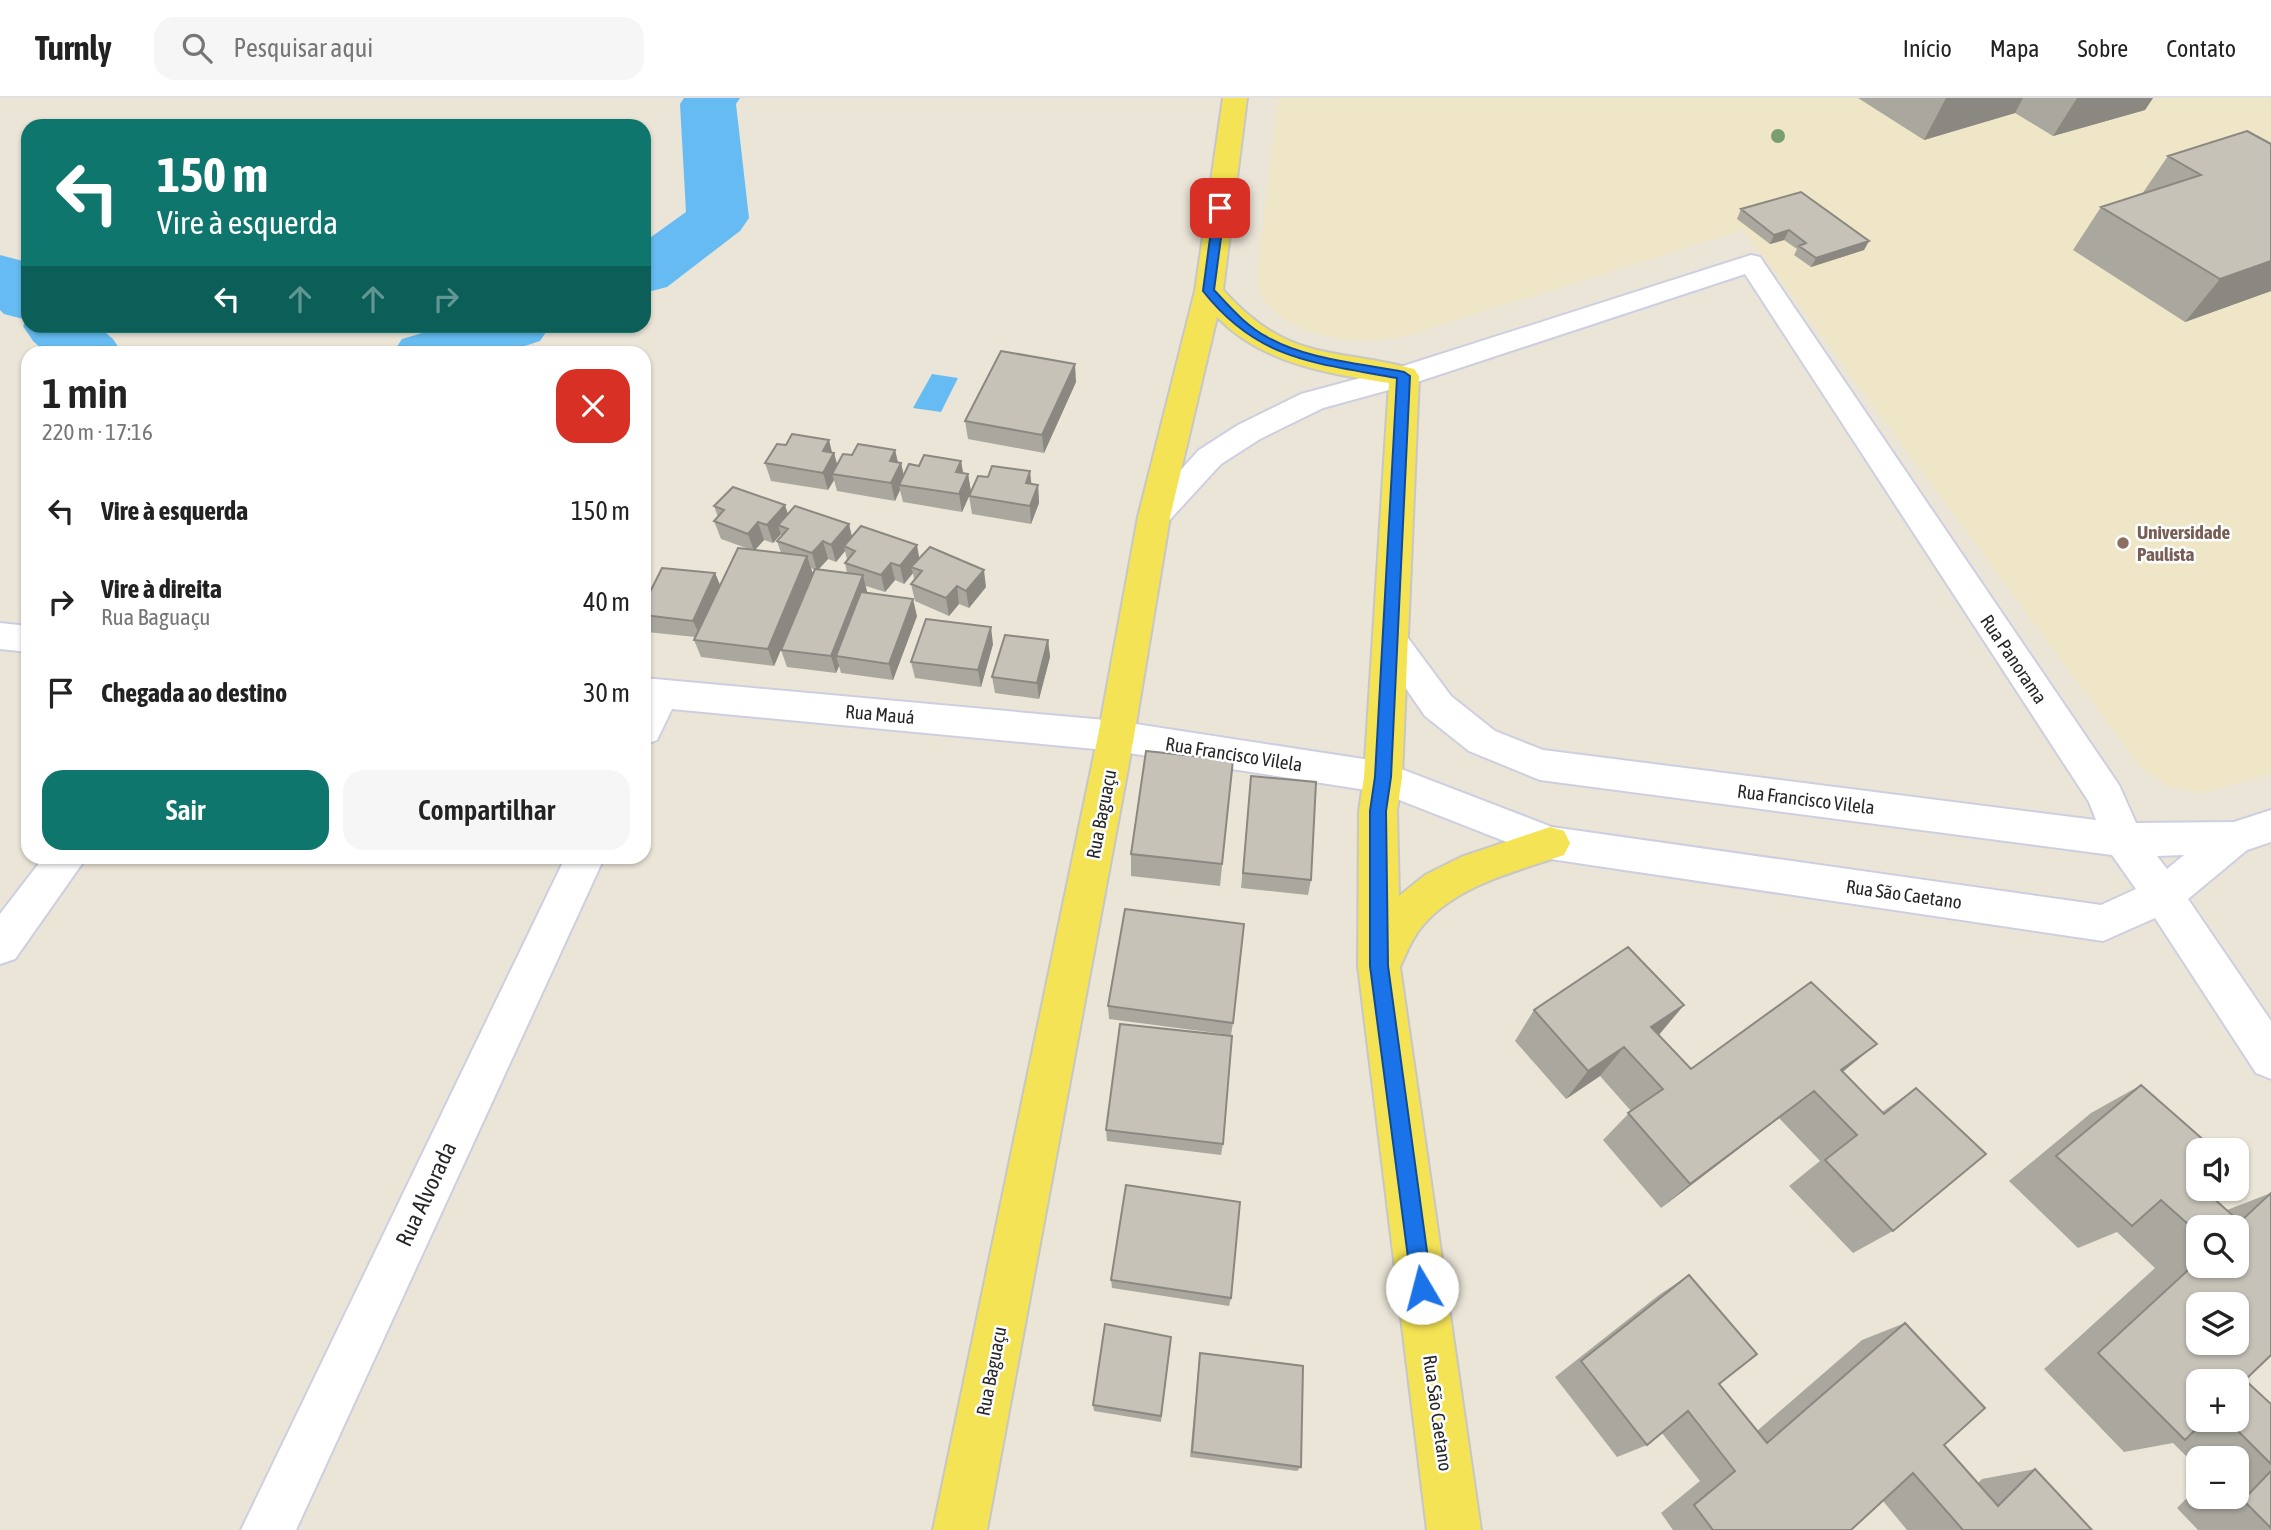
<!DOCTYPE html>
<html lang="pt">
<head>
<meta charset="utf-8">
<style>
	body { margin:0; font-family:"Asap Condensed",sans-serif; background:#f6f6f6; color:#222; height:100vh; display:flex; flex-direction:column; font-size:26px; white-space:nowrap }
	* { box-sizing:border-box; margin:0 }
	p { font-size:23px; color:#767676 }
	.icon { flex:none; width:38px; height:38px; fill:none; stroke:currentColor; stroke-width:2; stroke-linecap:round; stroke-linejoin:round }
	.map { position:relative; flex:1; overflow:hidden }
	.details { position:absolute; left:21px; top:248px; width:630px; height:518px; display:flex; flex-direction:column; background:#fff; border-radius:21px; box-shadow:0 2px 5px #0004 }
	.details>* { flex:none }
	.guide { position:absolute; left:21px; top:21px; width:630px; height:214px; border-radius:21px; box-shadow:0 2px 5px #0004; background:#0f766e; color:#fff; overflow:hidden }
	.controls { position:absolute; left:2186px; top:1040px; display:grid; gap:14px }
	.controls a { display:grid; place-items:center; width:63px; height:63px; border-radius:14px; background:#fff; box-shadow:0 2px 5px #0004; font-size:35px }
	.pin { position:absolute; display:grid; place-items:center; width:60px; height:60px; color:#fff; margin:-30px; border-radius:14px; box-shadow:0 4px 10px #0006 }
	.me { position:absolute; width:77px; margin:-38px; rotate:352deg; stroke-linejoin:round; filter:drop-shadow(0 0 5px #0008) }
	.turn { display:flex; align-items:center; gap:24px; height:147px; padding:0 21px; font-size:32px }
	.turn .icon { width:91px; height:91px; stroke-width:2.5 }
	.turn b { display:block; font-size:49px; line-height:60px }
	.lanes { display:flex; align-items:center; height:66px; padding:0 21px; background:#0003; justify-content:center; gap:35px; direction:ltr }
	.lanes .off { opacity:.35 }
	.round { display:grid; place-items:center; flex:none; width:74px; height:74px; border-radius:21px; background:#f6f6f6 }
	.overview { display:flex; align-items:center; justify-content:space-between; height:119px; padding:0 21px }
	h1 { font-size:42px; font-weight:600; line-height:52px }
	.button { display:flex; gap:14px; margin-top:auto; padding:14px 21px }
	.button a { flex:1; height:80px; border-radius:21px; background:#0f766e; color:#fff; font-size:28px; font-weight:600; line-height:80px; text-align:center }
	.button a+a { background:#f6f6f6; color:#222 }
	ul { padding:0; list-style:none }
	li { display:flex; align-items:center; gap:21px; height:91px; padding:0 21px }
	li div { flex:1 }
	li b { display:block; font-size:26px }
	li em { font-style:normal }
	header { display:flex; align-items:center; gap:42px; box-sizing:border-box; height:98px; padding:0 35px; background:#fff; border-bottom:2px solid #e0e0e0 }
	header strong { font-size:33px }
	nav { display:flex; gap:38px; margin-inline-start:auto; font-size:24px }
	.search { width:490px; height:63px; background:#f6f6f6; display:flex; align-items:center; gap:18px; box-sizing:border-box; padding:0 24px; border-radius:21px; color:#767676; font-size:26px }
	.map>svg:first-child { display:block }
</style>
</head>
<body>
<header>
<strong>Turnly</strong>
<div class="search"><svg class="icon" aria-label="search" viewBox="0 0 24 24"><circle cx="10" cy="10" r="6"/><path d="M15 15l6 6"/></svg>Pesquisar aqui</div>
<nav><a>Início</a><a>Mapa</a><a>Sobre</a><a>Contato</a></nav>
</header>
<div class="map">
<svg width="2271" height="1432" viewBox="0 0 2271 1432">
	<rect width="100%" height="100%" fill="#ebe5d8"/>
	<!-- education -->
	<path fill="#eee6c6" d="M1278,0h993v676l-69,19 -32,-6 -29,-19 -398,-538 -341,107 -31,4 -32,-2 -31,-8 -26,-13 -17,-16 -9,-19z"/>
	<!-- water -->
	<path fill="#66bcf2" d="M932,276l26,4 -17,34 -28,-4z"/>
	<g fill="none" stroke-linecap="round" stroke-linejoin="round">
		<!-- river -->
		<path fill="#66bcf2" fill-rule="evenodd" d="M684,0h56l-4,6 13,114 -9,13 -73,56 -23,6v-51l42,-30 -6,-108z
			M0,157l23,6 5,4v61h70l15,13 10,15h-76l-14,-13 -10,-15 4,-6 -23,-6 -4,-4z
			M446,228h104l-10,15 -40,13h-108l10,-15z"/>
		<defs>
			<path id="minor" d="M1751,157l9,2 359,528 17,38 98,-1 37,-12v32l-24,8 -59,49 83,122v58l-15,-6 -101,-155 -52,23 -553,-82 -171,-67 -263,-41 -444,-42 -15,31 -13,5v-67l472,43 267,41 169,65 549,78 35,-16 -24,-34 -572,-75 -71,-29 -44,-35 -47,-68 -5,-9 5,-9 12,-4 12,4 49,66 44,35 48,19 553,70 -7,-18 -344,-528 -331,109 -91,25 -63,31 -39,25 -56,61 -11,3 -11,-3 -5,-8 61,-67 39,-25 63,-31 93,-25zM2184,757l-17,14 -10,-13z
				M0,525l28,3v26l-28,-3z
				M43,760h43l-71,101 -15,5v-50z
				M565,760h39l-308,672h-55z"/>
			<path id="major" d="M1223,0h24l-24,192c66,73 107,57 191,79l5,7 -17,401 -5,34 2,85 26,-21 36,-18 89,-30 14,4 6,12 -6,12c-49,17 -104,29 -140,69 -11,12 -17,28 -24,43l81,563h-54l-69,-564 1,-155 5,-34 25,-394c-63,-10 -126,-19 -172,-66l-47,200 -36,219 -147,794h-54l165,-794 40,-219 57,-226z"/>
		</defs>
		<!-- minor casing -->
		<use href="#minor" stroke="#cdcfe1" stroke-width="4"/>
		<!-- major casing -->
		<use href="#major" stroke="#c7c7c7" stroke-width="4"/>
		<!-- minor -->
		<use href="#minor" fill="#fff" fill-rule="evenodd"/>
		<!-- major -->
		<use href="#major" fill="#f4e354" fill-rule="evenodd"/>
	</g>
	<!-- trees -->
	<circle fill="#7a9f6e" cx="1778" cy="38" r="7"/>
	<!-- wall -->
	<path fill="#aaa79e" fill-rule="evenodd" d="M1858,0h295l-8,12 -92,26 -38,-23 -91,27z
		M2271,46v147l-86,31 -112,-72 28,-43 41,-13 26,-38z
		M1741,111l128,32 -5,9 -53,17 -17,-12 3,-6 -13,-9 -14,4 -33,-25z
		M1076,284l-32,71 -76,-14 -3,-18z
		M895,352l3,12 3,1 3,13 15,-10 42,-5 2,12 5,1 3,18 -9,20 -59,-10 -3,-12 -5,11 -58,-10 -3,-11 -6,10 -57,-9 -6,-18 67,-10h2l3,12 15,-10z
		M1031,386l7,1 1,18 -8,21 -59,-10 -3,-18z
		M714,408l74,8 61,10 3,13 67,21 67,29 -17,21 -10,-4 -10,12 -34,-15 -4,-17 3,-4 -1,-7 -9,11 -9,-4 -10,12 -19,-6 1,7 50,23 -24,64 -52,-7 -2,-7 -3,7 -49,-6 -6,-17 34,-80 -4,-2 2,6 -39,92 -73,-9 -7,-17 1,-3 -48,-5 -3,-6v-22l71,-31 5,12 29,-36 -28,-10 -7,-18 4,-4zM781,436v3l-4,4 4,12 -26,-3 9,-10 9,3zM845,453l2,8 -2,4 2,10 -29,-3 10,-11 8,3z
		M1048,542l2,17 -11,42 -44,-6 -3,-16z
		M993,546l-12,43 -66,-9 -4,-16z
		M1233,662l-13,126 -89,-10v-22z
		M1251,678l60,104 -3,15 -67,-7z
		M1684,907l-26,30 33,34 151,3 40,40 34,-24 -23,143 -40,22 -64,-67 31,-25 -41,-43 -118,90 -58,-68 28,-29 -31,-35 -34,23 -51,-58 19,-31z
		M1108,908l125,17 -2,12 -122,-16z
		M2141,987l48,91 38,34 44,-17 -26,187 26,24v126h-73l-21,-22 21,-21v9h38v-38h-38v10l-25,-25 -49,9 -80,-83 111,-101 -38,-36 -39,16 -69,-67 82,-68zM2198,1129l38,38h-38zM2236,1283v38h-38z
		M1106,1032l117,14 -2,11 -114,-14z
		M1689,1177l30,109 38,47 105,-91 43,-17 39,122 34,38 4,-4 53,-10 57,61h-185l-24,-29 -32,29h-178l-12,-17 39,-32 -38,-48 -15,12 -30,12 -62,-80 104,-82z
		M1111,1182l120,18 -2,8 -117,-18z
		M1171,1239l-10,85 -67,-11 -1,-6z
		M1200,1255l101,114 -4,4 -107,-14 9,-97z"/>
	<!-- shaded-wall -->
	<path fill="#8b8881" d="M1946,0h77l-8,15 -91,27z
		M2077,0h76l-8,12 -92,26z
		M1789,132l-5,10 -14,4 4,-9z
		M1869,143l-5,9 -53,17 5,-9z
		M2271,163v30l-86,31 35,-43z
		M1075,266l1,18 -32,71 -2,-18z
		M829,342l4,16 1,-3 5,18 -7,3 2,6 -6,10 -5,-17v-22z
		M895,352l4,18 2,-5 4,18 -6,4 1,5 -5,11 -4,-18 -1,-22z
		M961,363l3,17 -8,-6z
		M1030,373l2,18 -6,-6z
		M968,376l3,18 -9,20 -3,-18z
		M1038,387l1,18 -8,21 -1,-18z
		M785,407l6,18 -13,2 3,9 -8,9 -6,-18z
		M758,424l6,18 -10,11 -6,-17z
		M849,426l4,18 -9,4 1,5 -9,11 -5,-17z
		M823,443l5,18 -11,12 -5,-18z
		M917,447l3,17 -9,5 2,6 -9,11 -4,-18z
		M807,458l6,18 -39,92 -6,-17z
		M891,465l4,17 -10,12 -4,-17z
		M644,468l5,11 -5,8z
		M984,472l2,17 -17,21 -3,-17z
		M715,475l7,17 -21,48 -8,-17z
		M863,477l4,17 -24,65 -7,-1 3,10 -3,7 -5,-17z
		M957,488l2,18 -10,12 -3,-18z
		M913,501l4,17 -24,64 -4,-16z
		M991,529l2,17 -12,43 -3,-17z
		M1048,542l2,17 -11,42 -2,-16z
		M1684,907l-26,31 -7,-9z
		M1877,946l-37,30 1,-4z
		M1624,949l-24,29 -34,23 22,-28z
		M1814,993l-35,27 -118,90 29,-24z"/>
	<!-- building -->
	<path fill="#c6c2b8" stroke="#8b8881" stroke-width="2" fill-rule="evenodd" d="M2247,33l24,13v117l-51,18 -119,-72 100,-32 -33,-19z
		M1801,94l68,49 -53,17 -17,-12 7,-3 -17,-13 -15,5 -33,-26z
		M1001,253l74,13 -33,71 -77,-14z
		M792,336l37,6 -6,11 11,2 -11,20 -58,-10 12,-19 9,1z
		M858,346l37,6 -5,11 11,2 -10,20 -59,-9 11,-20 9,1z
		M924,357l37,6 -5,11 12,2 -9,20 -60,-9 10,-21 10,2z
		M992,368l38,5 -4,12 12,2 -8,21 -61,-10 9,-20 10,1z
		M733,389l52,18 -18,20 -9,-3 -10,12 -34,-13 10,-11 -10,-4z
		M795,408l54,18 -18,21 -8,-4 -11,12 -35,-12 11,-12 -10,-4z
		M861,428l56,19 -17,21 -9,-3 -10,12 -36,-12 10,-12 -11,-5z
		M930,449l54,23 -18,21 -9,-5 -11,12 -35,-14 11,-13 -11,-4z
		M738,450l69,8 -39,93 -74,-9z
		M662,470l53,5 -22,48 -49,-6v-11z
		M815,471l48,6 -32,81 -50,-6z
		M861,494l52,7 -24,65 -53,-8z
		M926,521l65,8 -13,43 -67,-8z
		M1005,537l43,5 -11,43 -45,-6z
		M1146,653l87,9 -11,104 -91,-10z
		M1251,678l65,6 -5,98 -68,-7z
		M1125,811l119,15 -11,99 -125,-17z
		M1628,849l56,58 -33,22 40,42 120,-87 66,62 -36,26 43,44 32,-26 70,66 -93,77 -68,-71 32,-25 -43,-44 -124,93 -62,-71 35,-24 -39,-42 -36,24 -54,-61z
		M1120,926l112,12 -9,108 -117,-14z
		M2141,987l74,65h-17v17l-9,9 9,8v4h4l38,34 31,-29v162l-26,25 26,24v60l-45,-45h10v-38h-38v38h8l-21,21 -87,-87 100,-92v4h38v-38h-38v6l-37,-33 -29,26 -76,-70zM2198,1206h38v38h-38z
		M1126,1087l114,17 -9,96 -120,-18z
		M1689,1177l68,79 -38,30 48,59 138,-120 80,85 -41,37 54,61 37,-37 57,61h-129l-50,-57 -62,57h-138l-19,-25 41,-34 -47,-60 -41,34 -66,-84z
		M1105,1226l66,13 -10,79 -68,-11z
		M1200,1255l103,13 -2,101 -109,-15z
		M2271,1373v57l-28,-28z"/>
	<!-- route -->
	<path fill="#1a73e8" stroke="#114b97" stroke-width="2" d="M1220,107l5,3 -11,82c16,17 32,36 53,47 41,23 91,26 137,35l6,4 -19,401 -5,34 2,155 44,322 -3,7 -7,3 -7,-3 -3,-7 -42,-322v-155l5,-34 22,-399c-81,-15 -139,-17 -194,-87l11,-83z"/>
	<!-- markers -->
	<circle fill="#8d6e63" stroke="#fff" stroke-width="2.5" cx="2123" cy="445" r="7"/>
	<g text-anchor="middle" stroke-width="5" stroke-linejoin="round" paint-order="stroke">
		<!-- education labels -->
		<g font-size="19" font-weight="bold" fill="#785e54" stroke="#fff" text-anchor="start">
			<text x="2137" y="441">Universidade<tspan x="2137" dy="22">Paulista</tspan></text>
		</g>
		<!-- street labels -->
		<g font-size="19" fill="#272727" stroke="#fff">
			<text transform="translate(2014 561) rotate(56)" y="7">Rua Panorama</text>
			<text transform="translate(880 616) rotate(5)" y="7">Rua Mauá</text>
			<text transform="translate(1234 656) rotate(9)" y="7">Rua Francisco Vilela</text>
			<text transform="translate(1806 701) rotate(7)" y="7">Rua Francisco Vilela</text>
			<text transform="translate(1101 716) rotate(-79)" y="7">Rua Baguaçu</text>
			<text transform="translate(1904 796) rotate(8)" y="7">Rua São Caetano</text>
			<text transform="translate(991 1273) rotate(-79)" y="7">Rua Baguaçu</text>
			<text transform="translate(1438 1315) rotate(82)" y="7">Rua São Caetano</text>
		</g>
		<!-- near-street labels -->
		<g font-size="23" fill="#272727" stroke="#fff">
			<text transform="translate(426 1096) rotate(-65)" y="8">Rua Alvorada</text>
		</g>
	</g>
</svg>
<div class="controls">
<a><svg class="icon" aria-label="sound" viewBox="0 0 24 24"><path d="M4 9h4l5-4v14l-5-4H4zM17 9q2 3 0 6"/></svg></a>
<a><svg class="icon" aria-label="search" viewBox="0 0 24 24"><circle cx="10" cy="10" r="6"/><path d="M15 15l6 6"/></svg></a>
<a><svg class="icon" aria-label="layers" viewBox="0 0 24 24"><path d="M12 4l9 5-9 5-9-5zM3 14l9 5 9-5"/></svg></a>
<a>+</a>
<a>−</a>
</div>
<div class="pin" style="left:1220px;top:110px;background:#d93025"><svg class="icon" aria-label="arrive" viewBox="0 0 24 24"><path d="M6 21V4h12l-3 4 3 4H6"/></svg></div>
<svg class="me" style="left:1422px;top:1190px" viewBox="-20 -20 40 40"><circle r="19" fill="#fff"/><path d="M0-13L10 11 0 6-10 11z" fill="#1a73e8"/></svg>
<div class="guide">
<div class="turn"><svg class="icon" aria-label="left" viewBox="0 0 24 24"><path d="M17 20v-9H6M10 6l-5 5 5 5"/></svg><div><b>150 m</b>Vire à esquerda</div></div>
<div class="lanes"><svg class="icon" aria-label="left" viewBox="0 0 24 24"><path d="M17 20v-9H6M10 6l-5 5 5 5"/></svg><svg class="icon off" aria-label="ahead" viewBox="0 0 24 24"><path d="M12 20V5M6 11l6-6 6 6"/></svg><svg class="icon off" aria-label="ahead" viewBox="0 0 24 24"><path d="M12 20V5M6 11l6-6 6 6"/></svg><svg class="icon off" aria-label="right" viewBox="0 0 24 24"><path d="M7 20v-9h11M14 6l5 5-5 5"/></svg></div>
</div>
<section class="details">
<div class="overview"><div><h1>1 min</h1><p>220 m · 17:16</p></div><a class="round" style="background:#d93025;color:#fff"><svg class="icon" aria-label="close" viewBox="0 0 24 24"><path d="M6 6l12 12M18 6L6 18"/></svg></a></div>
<ul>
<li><svg class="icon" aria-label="left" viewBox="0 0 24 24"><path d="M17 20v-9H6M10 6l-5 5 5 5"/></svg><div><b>Vire à esquerda</b></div><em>150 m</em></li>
<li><svg class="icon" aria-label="right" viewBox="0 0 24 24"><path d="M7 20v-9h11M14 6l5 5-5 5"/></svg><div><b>Vire à direita</b><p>Rua Baguaçu</p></div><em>40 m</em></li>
<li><svg class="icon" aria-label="arrive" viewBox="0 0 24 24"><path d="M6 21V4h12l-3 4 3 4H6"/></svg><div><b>Chegada ao destino</b></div><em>30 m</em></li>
</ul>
<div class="button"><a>Sair</a><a>Compartilhar</a></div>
</section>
</div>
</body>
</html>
